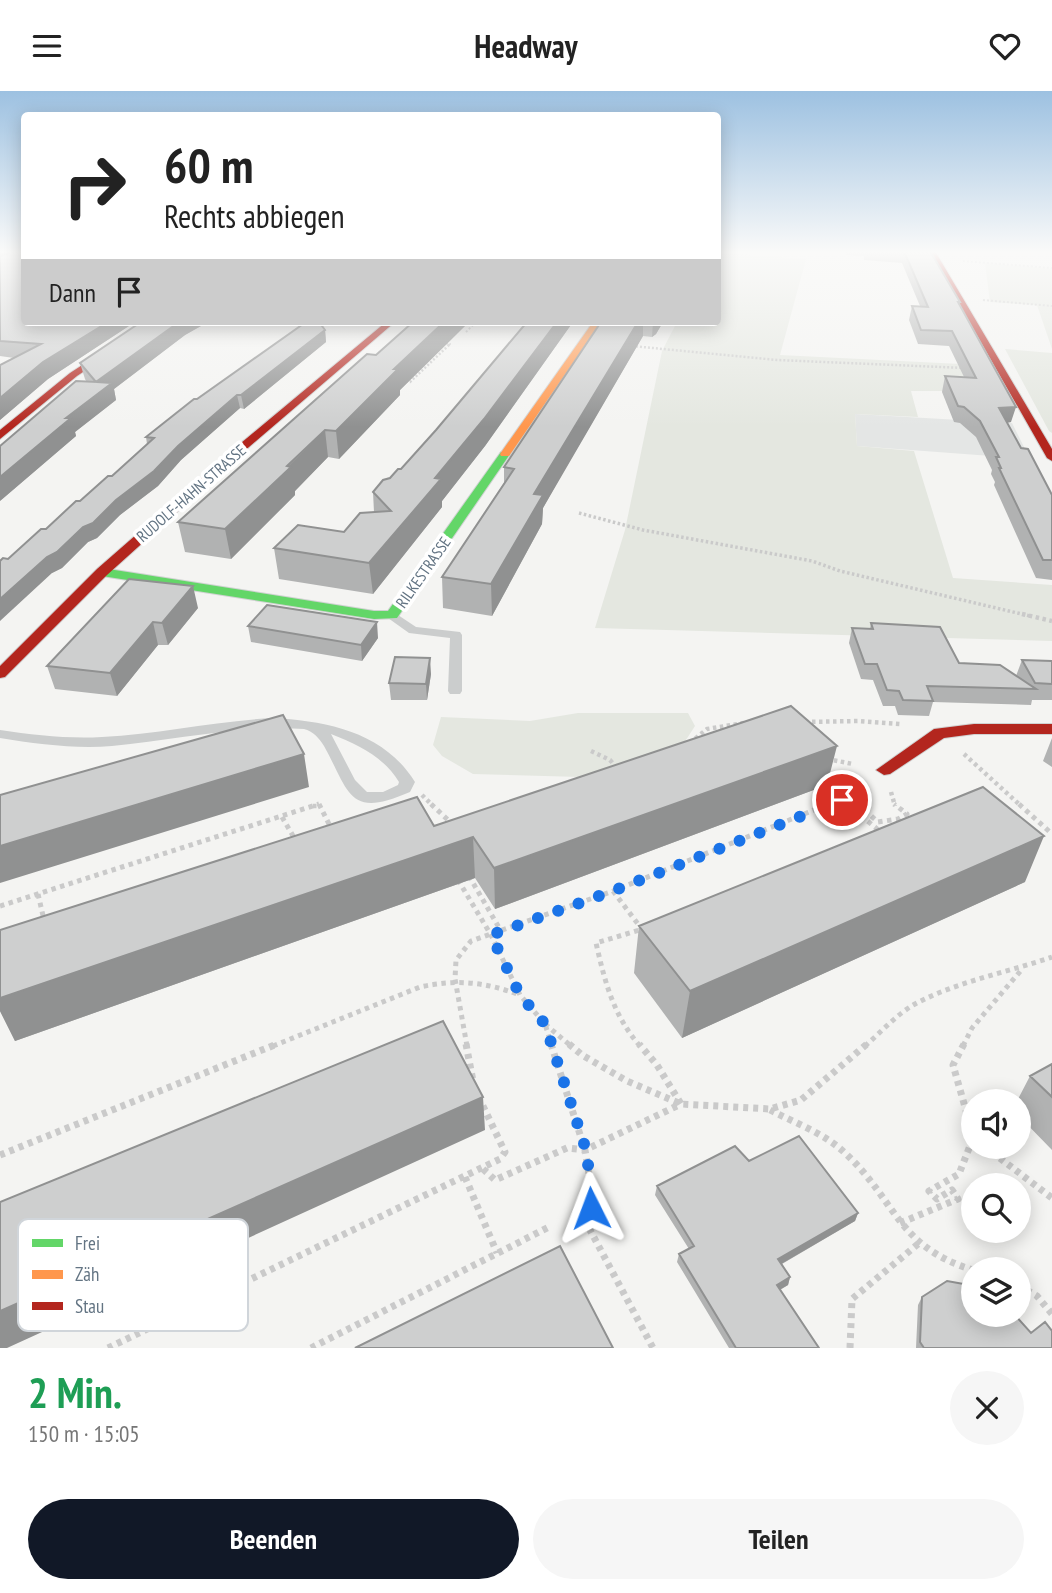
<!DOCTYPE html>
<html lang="de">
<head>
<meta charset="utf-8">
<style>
	body { margin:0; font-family:"PT Sans Narrow",sans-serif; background:#f6f6f6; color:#222; height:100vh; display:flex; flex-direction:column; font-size:26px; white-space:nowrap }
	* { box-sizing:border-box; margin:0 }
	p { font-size:23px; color:#767676 }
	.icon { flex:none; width:38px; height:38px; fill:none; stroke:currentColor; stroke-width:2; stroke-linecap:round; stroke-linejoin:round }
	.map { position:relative; height:1257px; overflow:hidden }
	.drawer { display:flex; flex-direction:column; background:#fff; flex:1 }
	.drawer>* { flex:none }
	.top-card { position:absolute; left:21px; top:21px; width:700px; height:214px; border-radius:7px; box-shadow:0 4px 18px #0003; background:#fff; color:#222; overflow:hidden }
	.fabs { position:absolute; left:961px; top:998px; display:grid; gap:14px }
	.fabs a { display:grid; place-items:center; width:70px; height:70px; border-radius:50%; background:#fff; box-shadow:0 4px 18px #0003; font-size:35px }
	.pin { position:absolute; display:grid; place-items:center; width:60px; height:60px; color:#fff; margin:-30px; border:4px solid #fff; border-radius:50%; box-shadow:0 2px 7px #0007 }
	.me { position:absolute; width:77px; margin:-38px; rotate:357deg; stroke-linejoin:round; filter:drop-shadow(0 0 5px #0008) }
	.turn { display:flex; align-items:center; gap:24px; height:147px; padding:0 28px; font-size:32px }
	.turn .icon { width:91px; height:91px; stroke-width:2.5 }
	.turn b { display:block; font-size:49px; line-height:60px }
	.then { display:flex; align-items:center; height:66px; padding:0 28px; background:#0003; gap:14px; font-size:26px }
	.round { display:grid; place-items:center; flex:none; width:74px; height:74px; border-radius:37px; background:#f6f6f6 }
	.summary { display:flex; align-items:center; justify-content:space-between; height:119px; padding:0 28px }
	h1 { font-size:42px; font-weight:600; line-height:52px; color:#1e9e55 }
	.primary-button { display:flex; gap:14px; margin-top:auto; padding:14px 28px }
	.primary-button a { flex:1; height:80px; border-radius:42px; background:#111827; color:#fff; font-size:28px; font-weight:600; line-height:80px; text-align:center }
	.primary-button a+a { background:#f6f6f6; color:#222 }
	header { display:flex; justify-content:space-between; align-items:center; height:91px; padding:0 28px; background:#fff; font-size:32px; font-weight:600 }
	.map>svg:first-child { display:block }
</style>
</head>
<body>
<header><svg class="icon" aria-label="menu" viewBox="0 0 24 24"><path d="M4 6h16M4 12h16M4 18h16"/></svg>Headway<svg class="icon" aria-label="heart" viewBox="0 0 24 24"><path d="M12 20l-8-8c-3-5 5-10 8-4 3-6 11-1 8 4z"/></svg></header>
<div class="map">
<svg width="1052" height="1257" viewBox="0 0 1052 1257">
	<rect width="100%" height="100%" fill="#f4f4f2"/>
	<!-- built -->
	<path fill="#e4e6e5" d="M855,323l157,9 18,36 -173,-13z"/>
	<!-- green -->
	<path fill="#e4e7e0" d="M718,162l88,6 -26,96 201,10 14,26h-84l7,26 -63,-3 2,32 57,5 39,127 99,7v56l-457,-13 30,-98 37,-179 15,-29h41z
		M985,172l67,6v80l-15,-44 -47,-3z
		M1005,258l47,4v80l-3,-2z
		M578,622h110l7,13 -11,17 -103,34 -108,-3 -31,-18 -9,-11 8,-28 89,4z"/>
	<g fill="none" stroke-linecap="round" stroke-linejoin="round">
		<defs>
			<path id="fast" d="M501,361l9,2 -113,164 -23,1 -272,-43 -6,-4 6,-4 272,43h14z"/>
			<path id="slow" d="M593,231h8l-92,134h-8l-1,-2z"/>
			<path id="jam" d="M929,160h6l117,198v12l-5,-3z
				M148,231h10l-81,54 -77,63v-9l70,-57z
				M386,231h9l-146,125 -142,128 -102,102 -5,1v-12l97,-97 144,-126z
				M974,633h78v10h-78l-30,4 -54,36 -6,1 -8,-5 58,-41z"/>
		</defs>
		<!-- fast casing -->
		<use href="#fast" stroke="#d0d2d2" stroke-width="2"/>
		<!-- slow casing -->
		<use href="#slow" stroke="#d0d2d2" stroke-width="2"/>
		<!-- jam casing -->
		<use href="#jam" stroke="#d0d2d2" stroke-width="2"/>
		<!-- path-far5 -->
		<path stroke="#cacaca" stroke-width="2" stroke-dasharray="2 2" stroke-linecap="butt" d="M963,170l89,7
			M983,209l69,6
			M466,241l10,-10
			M442,252l8,1 -2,2"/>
		<!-- path-far4 -->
		<path stroke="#cacaca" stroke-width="2.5" stroke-dasharray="2 2" stroke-linecap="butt" d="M632,255l145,14 188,8
			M402,290l8,1 40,-38"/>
		<!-- path-far3 -->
		<path stroke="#cacaca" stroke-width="3.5" stroke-dasharray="2.5 2.5" stroke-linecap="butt" d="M579,422l64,17 169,31 28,10 190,45"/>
		<!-- path-far2 -->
		<path stroke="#cacaca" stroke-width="4.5" stroke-dasharray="3.5 3.5" stroke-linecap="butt" d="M1022,523l30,7
			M805,631l53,-1 43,3
			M690,652l17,-14 37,-6
			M591,660l19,9 6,7
			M964,663l57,52
			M827,668l26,5
			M891,701l4,14
			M422,704l11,11
			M842,709l7,6
			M313,715h7
			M825,715l24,-10 11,10"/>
		<!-- path-far1 -->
		<path stroke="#cacaca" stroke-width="5" stroke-dasharray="4.5 4.5" stroke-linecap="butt" d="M319,713l13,26
			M431,713l17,16 -3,7
			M847,713l35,29
			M858,713l20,18 20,-3 9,-5 -13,-10
			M1019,713l33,30
			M282,726l14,24
			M469,785l32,55
			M458,789l33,55 29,60 25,29 7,22
			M613,800l28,37
			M38,803l6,26
			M0,815l319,-102
			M545,933l26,22
			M273,955l147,-59c37,-8 65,-5 100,8
			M467,955l-12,-67 1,-19 15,-19 142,-50 216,-87
			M640,955c-27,-31 -35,-64 -44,-103l47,-14
			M865,955c15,-13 32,-32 50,-42 43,-23 91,-31 137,-47
			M963,955l9,-18 51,-60"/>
		<!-- path -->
		<path stroke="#cacaca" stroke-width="7" stroke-dasharray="5 5" stroke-linecap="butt" d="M466,953l7,37
			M551,953l34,106 6,36 -1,44 63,118
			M569,953l13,11 45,26 54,23 89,5 31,-9 66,-56
			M964,953l-11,21 20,70
			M770,1019c25,13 54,23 75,43 51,47 52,94 128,117
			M984,1055l68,52
			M0,1064l277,-111
			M483,1078l12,11 72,-32 18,2 96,-46 -24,-39 -18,-21
			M465,1086l32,76
			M900,1132l58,-24 -6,-9 -15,9 -8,-8 30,-17 14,-36
			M1018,1194l19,11 15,18
			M108,1257l392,-189 5,-7 -24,-50
			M311,1257l240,-122
			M850,1257l2,-49 66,-55"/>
		<!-- lane -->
		<path fill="#cbcdcd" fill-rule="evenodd" d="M392,520l24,16 44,5 2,3v56l-2,3h-10l-2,-3 2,-53 -41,-5 -21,-15 -2,-3z
			M273,627c54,3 111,14 142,64l-5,10c-62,27 -60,1 -86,-46 -5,-8 -11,-15 -20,-17 -65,-4 -127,11 -192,17 -37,3 -75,-2 -112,-8v-8c34,5 68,9 102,7 57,-3 113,-16 171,-19zM331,643c27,11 52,22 68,48l-1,3 -15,7h-16l-12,-12z"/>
		<!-- fast -->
		<use href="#fast" fill="#63d668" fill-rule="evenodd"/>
		<!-- slow -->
		<use href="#slow" fill="#ff974d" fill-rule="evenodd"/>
		<!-- jam -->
		<use href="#jam" fill="#b3261e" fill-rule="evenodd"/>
	</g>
	<!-- wall -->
	<path fill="#b1b2b2" d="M0,160l24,71h111l-87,57 -48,41v-55l14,-7 -14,-2z
		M846,160h84l30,51 -1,3 52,117 -4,1 14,25 31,47v85l-16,-2 -42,-93 1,-3 -4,-8 1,-4 -16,-33 -16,-14 -6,-1 -12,-30 3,-16 19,1 -15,-31 -31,-2 -9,-24 3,-14h8l-18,-43 -38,-3v-4l-18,-1z
		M141,231h67l-23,13 -71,54 2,11 -41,32 1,4 -76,65 86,-120 -1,-2 -5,-16z
		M413,231h56l-69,68v5l-61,64 -11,-2 -33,34v4l-64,64 -46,-7 -7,-30 198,-167z
		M514,231h59l-88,124 -43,55v6l-69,87 -94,-15 -5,-31 70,-16 30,-20 -1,-20 28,-23 35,-39 89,-105 -9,-1z
		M601,231h62l-7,12 -4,3 -9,-1 -81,138 -19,34 -1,16 -50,92 -49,-8 -1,-31 62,-94v-16z
		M325,239l1,12 -82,67 -4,-1 -59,52 -23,26 -38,29 -23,23 -9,4 -26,26 -10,5 -44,-14 104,-83 35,-32 -1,-7 51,-38z
		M129,488l69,29 -30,37h-10l-41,51 -62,-7 -8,-23z
		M871,532l88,40 57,13 6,-16 30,1v39h-20l-1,5 -98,-3 -4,14 -31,-1 -3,-9h-12l-10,-26 -12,-1 -12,-36 3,-15 18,1z
		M248,535l130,12 -16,23 -111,-19z
		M431,583l-4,26h-36l-2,-17z
		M1052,647v29l-9,-6z
		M827,694l-332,124 -20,-31 -460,163 -15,-30v-81l434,-104z
		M1025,791l-343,156 -48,-65 5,-47z
		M1052,973v86l-34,-35v-14h-1l13,-25z
		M749,1070l109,52 -3,8 -73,43 8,13 -2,8 -8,5 39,58h-90l-52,-86 2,-8 10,-5 -34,-54 2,-9z
		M922,1206l109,36 21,15h-136l2,-43z"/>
	<!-- shaded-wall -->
	<path fill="#909191" d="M0,160h18l-18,7z
		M108,231h27l-87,57 -48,41v-22l43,-36z
		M179,231h29l-23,13 -71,54 2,11 -41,32 1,4 -76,65v-24l66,-59 30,-36z
		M444,231h25l-69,68v5l-61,64 -3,-28 58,-62z
		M557,231h16l-88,124 -43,55v6l-69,87 -4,-31z
		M638,231h5v14l-100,172 -1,16 -50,92 -1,-32 43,-90z
		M653,231h10l-7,12 -4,3z
		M325,239l1,12 -82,67 -3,-14z
		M237,304l3,13 -59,52 -23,26 -38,29 -23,23 -9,4 -26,26 -10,5 -52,48v-22l47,-42 69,-57z
		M1016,316l-5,15 -16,2 4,-16z
		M325,339l3,27 -33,34v4l-64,64 -6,-30z
		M193,495l5,22 -30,37 -6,-22z
		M153,531l5,23 -41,51 -7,-23z
		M377,531l1,16 -16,23 -1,-16z
		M430,567l1,16 -4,26 -1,-16z
		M837,655l-10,39 -332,124 -1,-41z
		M304,663l5,33 -309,96v-37z
		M1044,745l-19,46 -343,156 8,-47z
		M473,746l2,41 -460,163 -15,-30v-13z
		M483,1006l2,33 -478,218h-7v-37z
		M858,1122l-3,8 -79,46 2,-8z
		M790,1186l-2,8 -14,8 3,-8z"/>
	<!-- building -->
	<path fill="#cecfcf" stroke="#909191" stroke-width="2" d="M14,160h10v71h84l-65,40 -43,36v-33l41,-21 -41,-3v-85z
		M904,160h26l30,51h-2l58,105 -17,1 22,40 7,1 24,46v65h-9l-44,-92h2l-5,-11h3l-19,-36 -16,-14 -6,-1 -13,-30 31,2 -24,-47 -31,-1 -9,-24 16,1z
		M141,231h38l-83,60 16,1 -46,35h5l-71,59v-31l76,-65 20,1 -16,-19z
		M306,231h13l6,8 -84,65h-4l-59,51 -24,25 -38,29 -23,23 -10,4 -26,25 -10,5 -47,42v-38l3,-3 5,1 33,-30h5l30,-28h4l28,-25h4l42,-38 -8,-1 48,-38h3z
		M413,231h31l-50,47h4l-62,62 -11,-1 -38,36 4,1 -66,62 -47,-7 189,-168 9,1z
		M527,231h30l-73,97 -49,59 6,1 -72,84 -95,-15 24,-23 46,7 16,-19 31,-2 -18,-19 10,-12 7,-2 8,-9h3l35,-39z
		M601,231h37l-104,172 9,1 -52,89 -49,-7 72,-108 -10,-2z
		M129,488l64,7 -31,37 -9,-1 -43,51 -63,-7z
		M267,514l110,17 -16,23 -113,-19z
		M871,532l69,4 19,36 41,2 36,24 -109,-3 6,15 -30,-1 -4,-9 -12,-1 -10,-26h-12l-13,-36 21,1z
		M395,566l35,1 -4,26 -37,-1z
		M1022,569l30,1v23l-17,-1z
		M791,615l46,40 -343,122 -21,-31 -473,161v-68l417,-133 17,29z
		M283,624l21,39 -304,92v-51z
		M983,696l61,49 -354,155 -51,-65z
		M443,930l40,76 -483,214v-109z
		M1052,973v33l-22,-21z
		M799,1045l59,77 -80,46 12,18 -13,8 42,63h-83l-57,-94 15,-8 -37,-60 78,-40 14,15z
		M560,1155l53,102h-258z
		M947,1190l22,4 4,-2v31h41l17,19 14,-11 7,9v17h-128l-4,-6 2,-45z"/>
	<!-- sky -->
	<linearGradient id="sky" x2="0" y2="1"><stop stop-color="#9dc1e1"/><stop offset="0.48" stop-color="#fafaf9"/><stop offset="1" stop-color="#fafaf9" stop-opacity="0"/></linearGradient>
	<rect width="1052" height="336" fill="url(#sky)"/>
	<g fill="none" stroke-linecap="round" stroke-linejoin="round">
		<!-- route -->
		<path stroke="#1a73e8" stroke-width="12" stroke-dasharray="0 21.6" d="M591,1117v-22l-5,-36 -41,-126 -25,-29 -29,-60 122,-44 229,-91"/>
	</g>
	<g text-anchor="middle" stroke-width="7" stroke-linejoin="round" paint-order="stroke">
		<!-- far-street labels -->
		<g font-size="16" fill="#637483" stroke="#fff">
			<text transform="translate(191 402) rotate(-41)" y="6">RUDOLF-HAHN-STRASSE</text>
			<text transform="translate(423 481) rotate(-55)" y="6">RILKESTRASSE</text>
		</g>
	</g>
	<!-- legend -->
	<rect x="18" y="1128" width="230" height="112" rx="10" fill="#fff" stroke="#d0d5da" stroke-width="2"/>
	<rect x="32" y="1148" width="31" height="8" fill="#63d668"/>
	<rect x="32" y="1179" width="31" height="9" fill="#ff974d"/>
	<rect x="32" y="1211" width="31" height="8" fill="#b3261e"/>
	<g font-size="19" fill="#637483">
		<text x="75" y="1159">Frei</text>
		<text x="75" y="1190">Zäh</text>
		<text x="75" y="1222">Stau</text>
	</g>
</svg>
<div class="fabs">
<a><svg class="icon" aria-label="sound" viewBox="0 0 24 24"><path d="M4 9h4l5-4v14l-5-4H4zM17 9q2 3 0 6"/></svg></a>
<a><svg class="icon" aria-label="search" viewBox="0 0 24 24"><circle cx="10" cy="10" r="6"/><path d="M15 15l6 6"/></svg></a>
<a><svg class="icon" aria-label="layers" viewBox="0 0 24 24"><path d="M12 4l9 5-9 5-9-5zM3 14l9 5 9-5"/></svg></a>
</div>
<div class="pin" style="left:842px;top:709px;background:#d93025"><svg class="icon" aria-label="arrive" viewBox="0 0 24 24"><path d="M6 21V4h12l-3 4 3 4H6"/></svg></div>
<svg class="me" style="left:591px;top:1117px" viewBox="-20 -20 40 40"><path d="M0-17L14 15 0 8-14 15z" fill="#1a73e8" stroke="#fff" stroke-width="4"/></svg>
<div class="top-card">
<div class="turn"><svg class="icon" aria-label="right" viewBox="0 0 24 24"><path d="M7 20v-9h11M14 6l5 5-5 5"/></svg><div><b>60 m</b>Rechts abbiegen</div></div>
<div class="then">Dann<svg class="icon" aria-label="arrive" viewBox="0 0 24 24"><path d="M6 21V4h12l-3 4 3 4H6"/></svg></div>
</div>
</div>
<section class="drawer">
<div class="summary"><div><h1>2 Min.</h1><p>150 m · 15:05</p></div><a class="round"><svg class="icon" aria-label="close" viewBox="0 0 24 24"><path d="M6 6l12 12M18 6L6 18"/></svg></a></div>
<div class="primary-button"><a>Beenden</a><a>Teilen</a></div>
</section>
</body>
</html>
